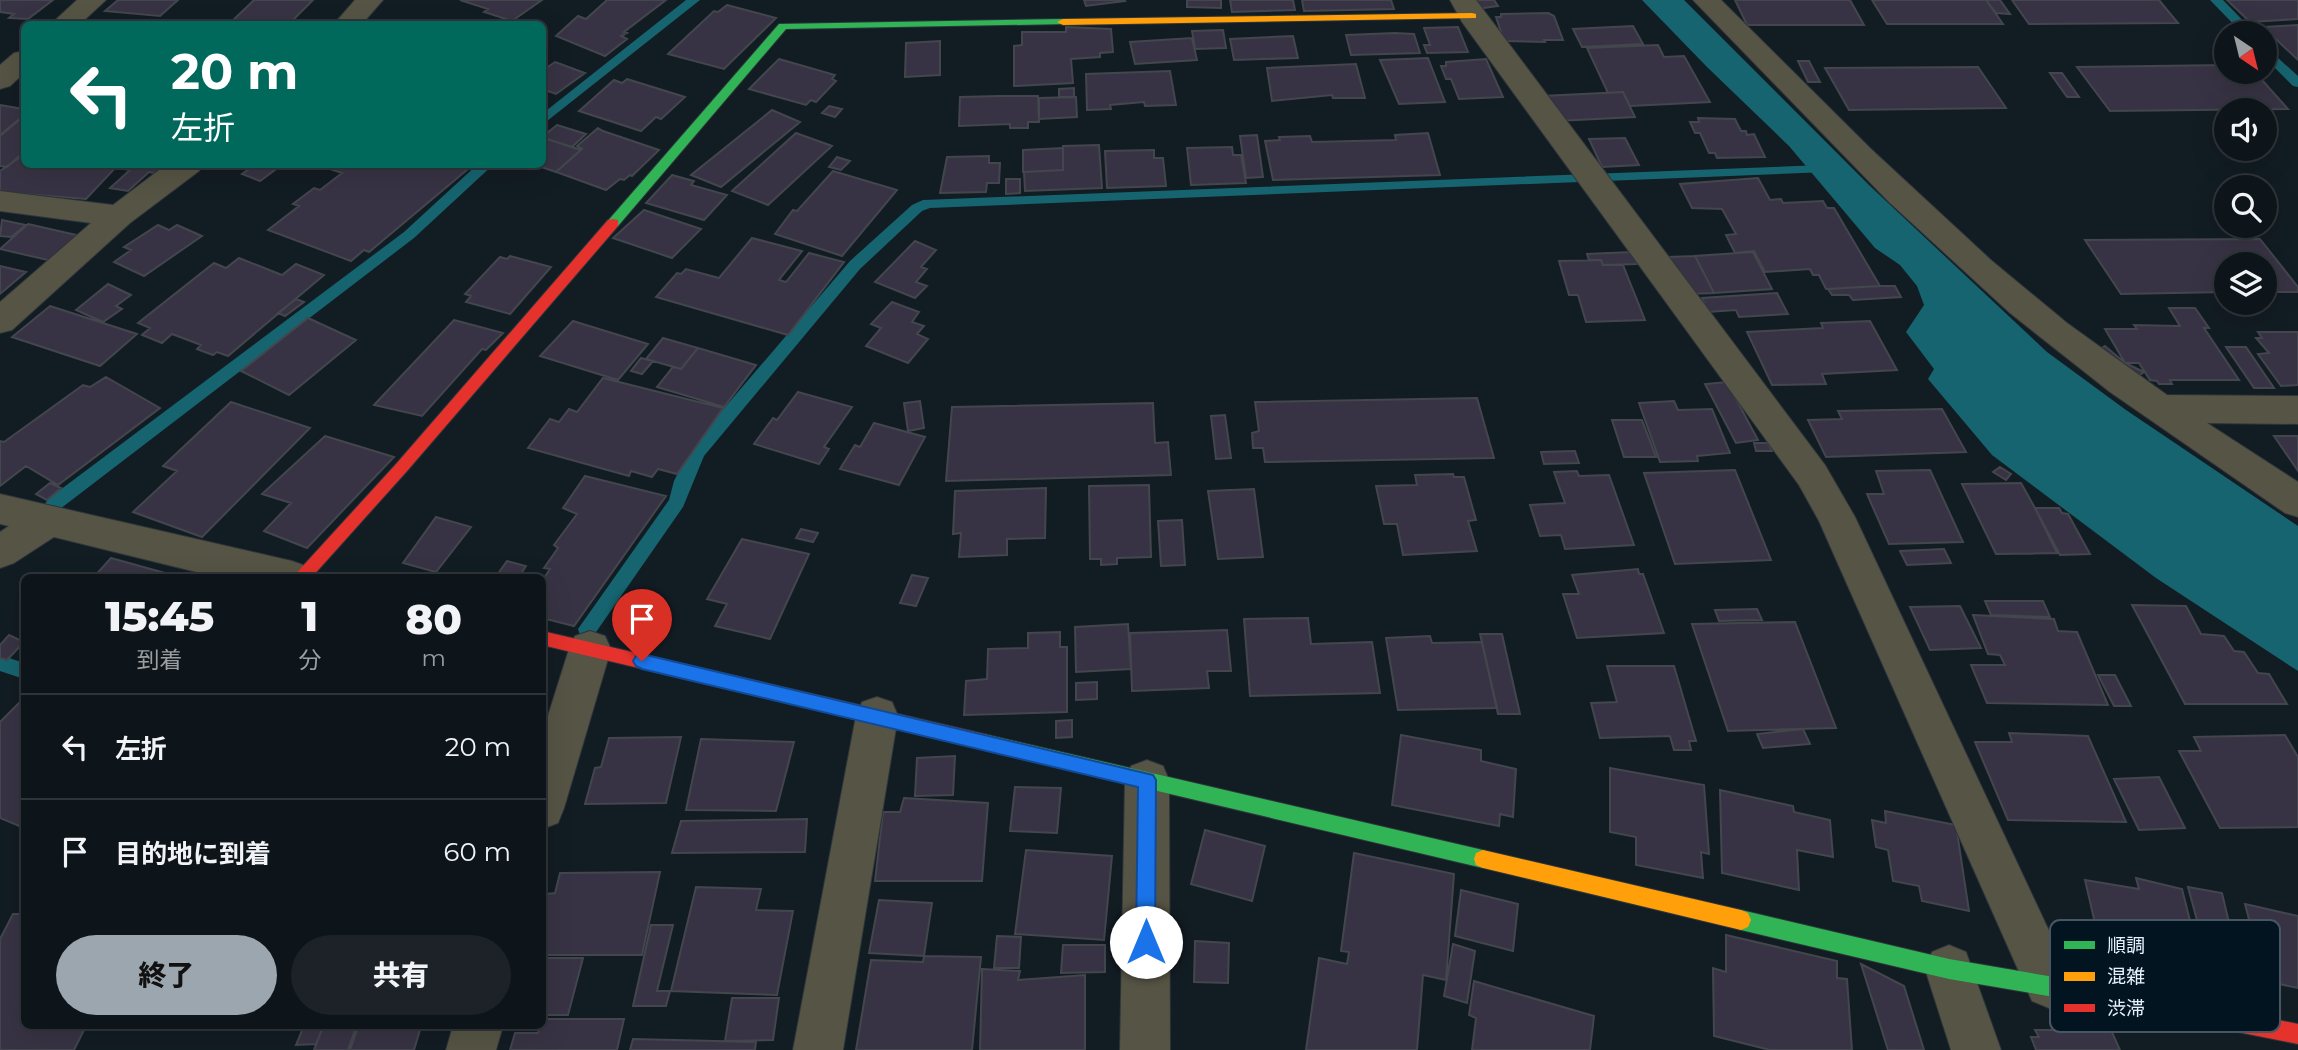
<!DOCTYPE html>
<html lang="ja">
<head>
<meta charset="utf-8">
<style>
	body { margin:0; font-family:Montserrat,"Noto Sans JP",sans-serif; background:#1c2227; color:#f1f3f6; height:100vh; display:flex; flex-direction:column; font-size:26px; white-space:nowrap }
	* { box-sizing:border-box; margin:0 }
	p { font-size:23px; color:#9b9fa2 }
	.icon { flex:none; width:38px; height:38px; fill:none; stroke:currentColor; stroke-width:2; stroke-linecap:round; stroke-linejoin:round }
	.map { position:relative; flex:1; overflow:hidden }
	.panel { position:absolute; left:21px; top:574px; width:525px; height:455px; display:flex; flex-direction:column; background:#0e151a; border-radius:10px; box-shadow:0 7px 28px #0002,0 0 0 2px #2e3439 }
	.panel>* { flex:none }
	.guide { position:absolute; left:21px; top:21px; width:525px; height:147px; border-radius:10px; box-shadow:0 7px 28px #0002,0 0 0 2px #2e3439; background:#00695c; color:#fff; overflow:hidden }
	.needle { width:46px; rotate:145deg }
	.controls { position:absolute; left:2214px; top:21px; display:grid; gap:14px }
	.controls a { display:grid; place-items:center; width:63px; height:63px; border-radius:50%; background:#0e151a; box-shadow:0 7px 28px #0002,0 0 0 2px #2e3439; font-size:35px }
	.pin { position:absolute; display:grid; place-items:center; width:60px; height:60px; color:#fff; margin:-72px -30px; border-radius:50% 50% 50% 0; rotate:-45deg; box-shadow:0 0 7px #0007 }
	.pin .icon { rotate:45deg }
	.me { position:absolute; width:77px; margin:-38px; rotate:0deg; stroke-linejoin:round; filter:drop-shadow(0 0 5px #0008) }
	.turn { display:flex; align-items:center; gap:24px; height:147px; padding:0 35px; font-size:32px }
	.turn .icon { width:91px; height:91px; stroke-width:2.5 }
	.turn b { display:block; font-size:49px; line-height:60px }
	.eta { display:flex; justify-content:space-evenly; align-items:center; height:119px; text-align:center }
	.eta b { font-size:42px; font-weight:800; line-height:49px }
	.primary-button { display:flex; gap:14px; margin-top:auto; padding:14px 35px }
	.primary-button a { flex:1; height:80px; border-radius:42px; background:#9ca6af; color:#111; font-size:28px; font-weight:800; line-height:80px; text-align:center }
	.primary-button a+a { background:#1c2227; color:#f1f3f6 }
	ul { padding:0; list-style:none }
	li { display:flex; align-items:center; gap:21px; height:105px; padding:0 35px; border-top:2px solid #2e3439 }
	li div { flex:1 }
	li b { display:block; font-size:26px }
	li em { font-style:normal }
	.map>svg:first-child { display:block }
</style>
</head>
<body>
<div class="map">
<svg width="2298" height="1050" viewBox="0 0 2298 1050">
	<rect width="100%" height="100%" fill="#121c23"/>
	<!-- water -->
	<path fill="#16646f" d="M1642,0h42l185,185 178,167 79,58 172,116v145l-142,-93 -164,-123 -64,-76 6,-10 -28,-37 18,-27 -7,-19 -17,-21 -25,-17 -86,-102 -82,-79z"/>
	<g fill="none" stroke-linecap="round" stroke-linejoin="round">
		<!-- stream -->
		<path fill="#16646f" fill-rule="evenodd" d="M686,0h14l-158,125v-11z
			M2210,0h13l32,33h-13z
			M2264,45l34,31v11l-5,-1 -29,-29z
			M478,164h16l-80,74 -354,271h-12l-3,-5 3,-5 356,-267z
			M1822,165l5,1v6l-897,36 -8,3 -62,58 -156,187 -21,51 -89,128 -7,2 -7,-2 -2,-6 91,-129 5,-19 17,-34 159,-186 62,-56 11,-5z
			M0,655l24,8v16l-24,-8z"/>
	</g>
	<!-- building -->
	<path fill="#383344" stroke="#43464d" stroke-width="2" d="M0,0h53l-25,19 -19,-1 5,-4 -14,-2z
		M118,0h60l-18,16 -55,-5z
		M254,0h59l-24,24h-60z
		M460,0h82l-30,21 -28,-9 4,-3z
		M607,0h59l-42,32 3,1 -6,3 6,3 -22,17 -49,-20 22,-20 8,3z
		M1084,0h40l1,1 -39,5z
		M1187,0h34v8l-34,-1z
		M1230,0h63l2,10 -63,2z
		M1302,0h89l3,9 -90,2z
		M1471,0h23l4,6 -21,3z
		M1735,0h115l14,25h-117z
		M1872,0h114l17,24h-116z
		M1986,0h14l10,14 -14,-1z
		M2012,0h147l19,23 -149,1z
		M2227,0h71v19l-48,3z
		M727,5l49,13 -52,51 -56,-15 46,-43 4,1z
		M1548,13l6,3 9,24h-19l1,2 -41,-1 -8,-24h5v-3z
		M2298,25v35l-35,-33z
		M1633,26l10,18 -61,3 -9,-18z
		M1066,27l45,2 2,23 -13,1v4l-29,2 2,24 -59,3v-40l8,-1v-13h44z
		M1458,27l10,25 -41,1 -3,-8h6l-6,-17z
		M1223,30l3,18 -31,1 -3,-18z
		M1395,33l19,1 6,19 -69,2 -5,-20z
		M1293,36l5,22 -64,2 -4,-21z
		M1192,38l5,22 -62,4 -5,-22z
		M940,41v34l-35,2 1,-34z
		M1658,45l6,12 20,-1 26,46 -80,4 -7,-14 -15,1 -21,-45z
		M1428,58l17,44 -46,2 -19,-44z
		M779,59l56,16 -3,4 4,2 -20,21 -5,-2 -5,5 -57,-16z
		M1486,59l17,38 -44,2 -8,-20h-5l-5,-13h5v-4z
		M1798,61h11l11,21h-12z
		M555,62l30,11 -29,21 -14,-5v-18z
		M1356,64l9,34h-32l-1,-3 -60,6 -5,-33z
		M2226,65v7h29l33,37 -178,2 -33,-44z
		M1978,67l28,41 -157,2 -24,-42z
		M1170,71l6,34 -31,1 -1,-4 -34,3 1,4 -24,1 -1,-36z
		M2050,73h12l17,24h-12z
		M627,79l58,18 -24,22 -5,-2 -15,14 -62,-20 35,-31 8,3z
		M1074,88v9h-15v-8z
		M1623,92l12,25 -78,4 -14,-25z
		M998,96h40l1,26h-11v6h-18v-4l-51,2 1,-29z
		M1076,97l1,20 -38,2v-21z
		M0,105l24,4v6l-24,20z
		M829,106l13,3 -7,8 -13,-4z
		M772,110l28,12 -79,65 -30,-12z
		M24,116v36l-17,15 -7,-1v-30z
		M1698,118l37,1 6,12h5l1,4 7,-1 11,23 -48,1 -2,-5h-6l-9,-20h-5l-5,-11h9z
		M557,125l29,9 -14,13 -25,-8 -5,4v-6z
		M598,128l5,3 56,19 -27,26 -2,-1 -6,5 -4,-1 -14,11 -50,-18 26,-23 -5,-3z
		M796,133l36,13 -64,59 -36,-14z
		M1428,133l12,42 -167,5 -8,-39 15,-1 -1,-3 31,-1 2,6 84,-2 -1,-5z
		M1257,135l6,42 -17,1 -6,-42z
		M1625,138l14,27 -37,2 -13,-28z
		M547,139l25,8 9,3 -25,22 -23,-8h9v-21z
		M1099,145l3,43 -77,3 -1,-19 39,-2v-24z
		M1232,147l1,8h8l5,28 -55,2 -4,-37z
		M1063,148v22l-40,2v-22z
		M1154,150v8h9l3,28 -59,2 -2,-37z
		M22,156h2v8l94,1 -32,34 -86,-7v-21z
		M989,156v7h11l-1,20h-12l-1,9 -46,1 7,-36z
		M837,157l13,4 -9,9 -12,-3z
		M130,164h46l-11,11 -16,-3 -21,19 -18,-3 20,-18 -6,-1z
		M256,164h27l-23,17 -18,-7z
		M323,164h151l-105,88 -5,-2 -13,11 -83,-31 31,-24 -6,-2 21,-16 6,2 22,-17 -21,-7z
		M833,171l64,19 -55,66 -67,-22 18,-24 4,1z
		M672,175l22,6 -3,4 36,10 -23,25 -58,-17z
		M1758,178l12,22 11,-1 2,4 40,-2 4,7h7l46,78 -54,3 -7,-14h-6l-3,-6 -45,3 -11,-21 -19,2 -9,-18 10,-1 -14,-25 -30,-1 -12,-24z
		M1006,179h14v14l-14,1z
		M644,210l57,19 -29,29 -59,-20z
		M2,220l24,5 -15,12 -11,-1z
		M28,224l53,12 -29,25 -52,-12z
		M158,225l11,5 8,-5 25,11 -58,40 -30,-14 17,-12 -7,-3z
		M752,238l50,13 -23,29 7,2 23,-29 35,9 -56,73 -132,-38 21,-24 4,1 5,-5 33,9z
		M2260,239l38,48v5h-34v-28h-38v28l-105,2 -36,-54z
		M915,241l21,9 -15,17 6,2 -11,13 11,4 -12,12 -40,-16z
		M1632,252l5,12 -34,1 -2,-5h-12l-2,-6z
		M1753,252l19,37 -58,4 -19,-37z
		M510,256l41,11 -41,47 -44,-12 5,-6 -6,-2 35,-37 7,2z
		M1695,256l19,37 -27,1 -19,-37z
		M239,258l43,17 14,-11 28,11 -96,81 -11,-4 -4,3 -16,-6 4,-4 -29,-11 -10,9 -20,-8 8,-7 -12,-5 76,-60 12,5z
		M1601,260l2,5h20l22,55 -59,2 -8,-27h-9l-10,-34z
		M0,266l26,6 -26,22z
		M108,284l23,11 -15,11 6,3 -19,13 -27,-12z
		M1880,286h15l6,11 -48,3 -4,-5h-17l-4,-6z
		M1777,293l11,21 -49,3 -3,-7 -28,2 -6,-14z
		M296,299l8,3 -19,14 -7,-3z
		M892,302l27,10 -7,10 12,4 -7,8 11,5 -20,24 -42,-17 15,-18 -10,-4z
		M50,306l87,28 -37,32 -88,-29z
		M2169,308h26l14,20h-5l35,52h-69l2,4h-13l-2,-3 -7,-1 -11,-17h-14l-20,-34h32l-3,-4 46,1z
		M308,318l48,22 -67,55 -48,-24z
		M454,320l49,13 -17,17 -4,-1 -60,67 -48,-11z
		M573,321l75,23 -30,36 -78,-24z
		M1870,321l27,49 -75,4 4,10 -54,1 -25,-53 76,-4 -2,-5z
		M2258,332h40v53l-17,1 -23,-32 11,-1 -13,-15h6z
		M663,338l35,10 -17,21 -35,-10z
		M2105,346l20,17 19,9 -13,9 -37,-28z
		M2226,347h20l28,41h-20z
		M698,348l58,17 -32,42 -67,-20 16,-20 8,2z
		M641,358l12,3 -11,13 -11,-3z
		M106,377l54,31 -102,77 -32,-19 -26,20v-45l4,1 79,-57 7,2z
		M603,378l120,30 -46,66 -19,-5 -6,8 -21,-6 -2,5 -101,-28 22,-29 9,3 10,-13 8,3z
		M1727,382l31,58 -22,3 -31,-59z
		M798,392l54,15 -28,40 5,2 -10,15 -65,-20 19,-26 4,2z
		M1477,398l17,60 -229,4 -2,-14h-10l-1,-15 7,-2 -4,-29z
		M920,401l4,27 -16,3 -4,-28z
		M1674,401l4,9 34,-1 18,44 -33,3 1,5 -38,1 -21,-59z
		M231,402l79,26 -108,109 -69,-25 44,-41 -14,-5z
		M1153,403l2,40 13,-1 3,33 -225,6 6,-74z
		M1942,409l24,43 -140,5 -18,-37 34,-1 -4,-8z
		M1225,415l6,43 -15,1 -5,-43z
		M1612,420h30l14,37h-32z
		M874,423l51,14 -26,48 -59,-16 15,-24 5,2z
		M325,436l69,21 -87,91 -43,-17 27,-28 -29,-9z
		M2274,436h24v35z
		M1754,443h14l4,8h-16z
		M1575,451l4,12 -35,1 -3,-12z
		M2000,467l11,7 -5,6 -13,-8z
		M1735,470l36,90 -96,4 -31,-91z
		M1930,470l33,72 -74,2 -22,-50h17l-8,-23z
		M1577,471l2,5 30,-1 25,70 -69,4 -4,-14 -21,1 -10,-31 35,-2 -11,-31z
		M1453,474l1,3h10l12,43 -8,1 9,30 -74,4 -6,-31h-13l-8,-38 41,-1 -2,-10z
		M585,476l81,20 -92,130 -32,-8v-37l8,-12 -6,-1 14,-20 -4,-3 23,-31 -14,-6z
		M50,483l11,5 -14,12 -11,-6z
		M2021,483l14,25 22,45 -61,1 -34,-70z
		M1149,485l2,72 -34,1v6l-16,1v-6h-11l-1,-73z
		M1046,488l-1,50 -38,1v16l-48,2 2,-24 -8,1 2,-43z
		M1254,489l9,68 -45,2 -10,-68z
		M2035,508h24l3,5 6,1 22,40 -30,1z
		M436,517l35,10 -35,45 -33,-9z
		M1182,520l3,45 -24,1 -3,-45z
		M801,529l17,4 -5,9 -17,-4z
		M742,539l67,15 -39,85 -55,-13 12,-22 -20,-5z
		M1944,549l7,14 -44,2 -7,-14z
		M111,558l72,20h-90z
		M507,561l19,5 -8,12h-23z
		M1638,569l1,5h4l21,59 -87,5 -14,-44h16l-7,-19z
		M912,575l16,3 -12,28 -16,-3z
		M1985,601h58l7,16 -59,-2z
		M2132,605l54,1 15,28 23,2 10,15 10,1 14,21 11,1 18,30h-102z
		M1960,606l21,42 -51,2 -20,-43z
		M1757,609l5,11 -43,1 -4,-11z
		M1973,615l81,4 4,12 19,1 31,73 -121,-2 -16,-38h34l-5,-10 -12,-1z
		M1308,618l3,26 61,-2 8,51 -130,3 -6,-77z
		M1795,622l41,106 -108,3 -36,-107z
		M1128,624l3,45 -55,3 -1,-45z
		M1227,630l4,41h-24l2,17 -77,3 -2,-58z
		M1060,632v15h7v65l-103,3 2,-34 21,-2 1,-30 40,-1v-15z
		M1480,634h22l18,80h-22z
		M9,635l15,7 -17,18 -7,-2v-13z
		M1430,636l2,7 50,-1 15,66 -99,2 -12,-72z
		M1607,666h67l22,75h-7l2,9h-17l-4,-14 -70,2 -9,-35 26,-1z
		M2098,675h17l16,31h-17z
		M1097,682v17l-21,1v-17z
		M24,698v130l-24,-10v-96z
		M1072,720v17l-16,1v-17z
		M1803,729l7,15 -47,4 -6,-14z
		M2009,733l79,3 38,86 -118,-2 -33,-78h37z
		M1401,735l80,15v11l35,8 -3,48 -13,-3 -1,12 -107,-21z
		M2285,735l13,22v70l-78,1 -41,-77h22l-7,-14z
		M681,737l-15,66 -81,1 10,-36 6,-1 8,-29z
		M701,739l93,3 -18,69 -90,-1z
		M955,756l-2,39 -38,1 2,-38z
		M1610,768l94,17 5,69 -8,-2 2,26 -67,-13v-28l-26,-5z
		M2159,777l26,51 -46,2 -25,-51z
		M1015,787l46,1 -4,45 -47,-2z
		M1720,790l73,16 1,6 36,8 3,37 -36,-7 2,40 -77,-17z
		M904,798l84,5 -6,78h-107l8,-69h17z
		M1885,811l71,14 13,86 -47,-10 -3,-15 -26,-5 -5,-31 -12,-3 -4,-27 14,3z
		M807,819l-2,33 -133,1 9,-32z
		M1205,830l60,16 -13,55 -61,-17z
		M1026,850l86,6 -8,84 -89,-6z
		M1354,853l100,21 -8,106 -23,-5 -6,75h-111l13,-92 28,6 2,-12 -8,-1z
		M660,872l-18,83h-100v-47l4,-14 9,-1 5,-20z
		M2136,878l46,11 20,79 -102,-23 -15,-65 54,9z
		M696,887l65,2 -5,21 37,1 -16,84 -106,-4z
		M2188,887l34,6 18,76 -32,-8z
		M1461,890l57,14 -5,47 -58,-15z
		M879,900l53,3 -8,53 -55,-3z
		M2245,904l53,12v72l-33,-7z
		M13,914h11v112h62l-12,24h-74v-111z
		M651,925h22l-16,66h13l-4,15h-33z
		M1726,935l111,26v17l10,1 5,71h-82l-56,-14 -1,-68 13,4z
		M997,936l24,1 -2,31h-25z
		M1195,941l34,2 -1,40 -34,-1z
		M1453,944l22,7 -8,52 -23,-7z
		M1063,945h42v27l-44,1z
		M924,956l57,1 -9,93h-116l15,-90 52,2z
		M542,958h41l-15,57h-26z
		M1861,964l43,22 20,64h-36z
		M982,969l38,2 -2,9 67,-5v75h-105z
		M1474,981l120,35 -4,34h-118l4,-32 -7,-3z
		M732,998h47l-6,42 -48,1z
		M542,1019h82l-7,31h-107l5,-17h23z
		M323,1027l-7,17 -20,1 7,-17z
		M323,1027h33l-8,23h-34z
		M357,1030h63l-6,20h-64z
		M2035,1030h76l9,20h-84l-5,-13h8z
		M633,1039l123,3 -1,8h-125z"/>
	<g fill="none" stroke-linecap="round" stroke-linejoin="round">
		<defs>
			<path id="street" d="M77,0h29l-26,24h-29z
				M355,0h28l-21,24h-28z
				M1450,0h26l349,465 30,52 211,450 7,17 -7,17 -17,7 -17,-7 -213,-480 -20,-36 -337,-463z
				M1693,0h28l150,149 121,112 75,62 100,72 131,1v28l-91,-1 91,59v35l-13,-4 -175,-121 -100,-79 -121,-111z
				M24,51v22l-14,13 -10,3v-24l14,-12z
				M167,164h36l-4,7 -69,52 -118,107 -12,3v-31l91,-79 -91,-12v-20l113,14z
				M0,494l292,67 14,5 6,12h-91l-167,-41 -40,26 -14,5v-36l9,-6 -9,-2z
				M590,631l15,5 6,13 -47,159 -6,15 -16,6v-94l27,-86 6,-13z
				M877,697l15,5 6,14 -55,334h-50l63,-334 6,-14z
				M1147,760l16,6 6,14 1,270h-50l5,-270 6,-14z
				M1949,945l17,7 35,98h-50l-26,-81 7,-17z
				M453,1026h50l-7,24h-50z"/>
			<path id="fast" d="M1063,19l6,3 -2,2 -281,5 -168,197h-10l-2,-3 173,-199z
				M984,734l499,116 7,3 2,6 -2,6 -7,3 -499,-118 -6,-2 -3,-6 3,-6z
				M1741,910l208,49 158,27 7,3 3,7 -3,7 -7,3 -158,-27 -208,-49 -7,-3 -3,-7 3,-7z"/>
			<path id="slow" d="M1472,13l4,1v4l-413,7 -6,-3 6,-3z
				M1483,850l258,60 7,3 3,7 -3,7 -7,3 -258,-62 -7,-3 -2,-6 2,-6z"/>
			<path id="jam" d="M613,219l5,1v6l-211,245 -96,107h-19l105,-115 211,-243z
				M542,631l442,103 6,2 3,6 -3,6 -6,2 -442,-105z
				M2107,986l191,38v20l-191,-38 -7,-3 -3,-7 3,-7z"/>
		</defs>
		<!-- street casing -->
		<use href="#street" stroke="#2d353b" stroke-width="2"/>
		<!-- fast casing -->
		<use href="#fast" stroke="#2d353b" stroke-width="2"/>
		<!-- slow casing -->
		<use href="#slow" stroke="#2d353b" stroke-width="2"/>
		<!-- jam casing -->
		<use href="#jam" stroke="#2d353b" stroke-width="2"/>
		<!-- street -->
		<use href="#street" fill="#565444" fill-rule="evenodd"/>
		<!-- fast -->
		<use href="#fast" fill="#30b455" fill-rule="evenodd"/>
		<!-- slow -->
		<use href="#slow" fill="#ff9f0a" fill-rule="evenodd"/>
		<!-- jam -->
		<use href="#jam" fill="#e5322d" fill-rule="evenodd"/>
	</g>
	<!-- route -->
	<path fill="#1a73e8" stroke="#114b97" stroke-width="2" d="M642,654l511,121 3,5 -1,162 -2,7 -7,3 -7,-3 -3,-7 2,-155 -496,-118 -6,-3 -3,-5 3,-5z"/>
	<!-- legend -->
	<rect x="2050" y="920" width="230" height="112" rx="10" fill="#031421" stroke="#475662" stroke-width="2"/>
	<rect x="2064" y="941" width="31" height="8" fill="#30b455"/>
	<rect x="2064" y="972" width="31" height="9" fill="#ff9f0a"/>
	<rect x="2064" y="1004" width="31" height="8" fill="#e5322d"/>
	<g font-size="19" fill="#e6f1fb">
		<text x="2107" y="952">順調</text>
		<text x="2107" y="983">混雑</text>
		<text x="2107" y="1015">渋滞</text>
	</g>
</svg>
<div class="controls">
<a><svg class="needle" viewBox="-14 -14 28 28"><path d="M0-13l5 13h-10z" fill="#e53935"/><path d="M0 13l5-13h-10z" fill="#9b9fa2"/></svg></a>
<a><svg class="icon" aria-label="sound" viewBox="0 0 24 24"><path d="M4 9h4l5-4v14l-5-4H4zM17 9q2 3 0 6"/></svg></a>
<a><svg class="icon" aria-label="search" viewBox="0 0 24 24"><circle cx="10" cy="10" r="6"/><path d="M15 15l6 6"/></svg></a>
<a><svg class="icon" aria-label="layers" viewBox="0 0 24 24"><path d="M12 4l9 5-9 5-9-5zM3 14l9 5 9-5"/></svg></a>
</div>
<div class="pin" style="left:642px;top:661px;background:#d93025"><svg class="icon" aria-label="arrive" viewBox="0 0 24 24"><path d="M6 21V4h12l-3 4 3 4H6"/></svg></div>
<svg class="me" style="left:1146px;top:942px" viewBox="-20 -20 40 40"><circle r="19" fill="#fff"/><path d="M0-13L10 11 0 6-10 11z" fill="#1a73e8"/></svg>
<div class="guide">
<div class="turn"><svg class="icon" aria-label="left" viewBox="0 0 24 24"><path d="M17 20v-9H6M10 6l-5 5 5 5"/></svg><div><b>20 m</b>左折</div></div>
</div>
<section class="panel">
<div class="eta">
<div><b>15:45</b><p>到着</p></div>
<div><b>1</b><p>分</p></div>
<div><b>80</b><p>m</p></div>
</div>
<ul>
<li><svg class="icon" aria-label="left" viewBox="0 0 24 24"><path d="M17 20v-9H6M10 6l-5 5 5 5"/></svg><div><b>左折</b></div><em>20 m</em></li>
<li><svg class="icon" aria-label="arrive" viewBox="0 0 24 24"><path d="M6 21V4h12l-3 4 3 4H6"/></svg><div><b>目的地に到着</b></div><em>60 m</em></li>
</ul>
<div class="primary-button"><a>終了</a><a>共有</a></div>
</section>
</div>
</body>
</html>
